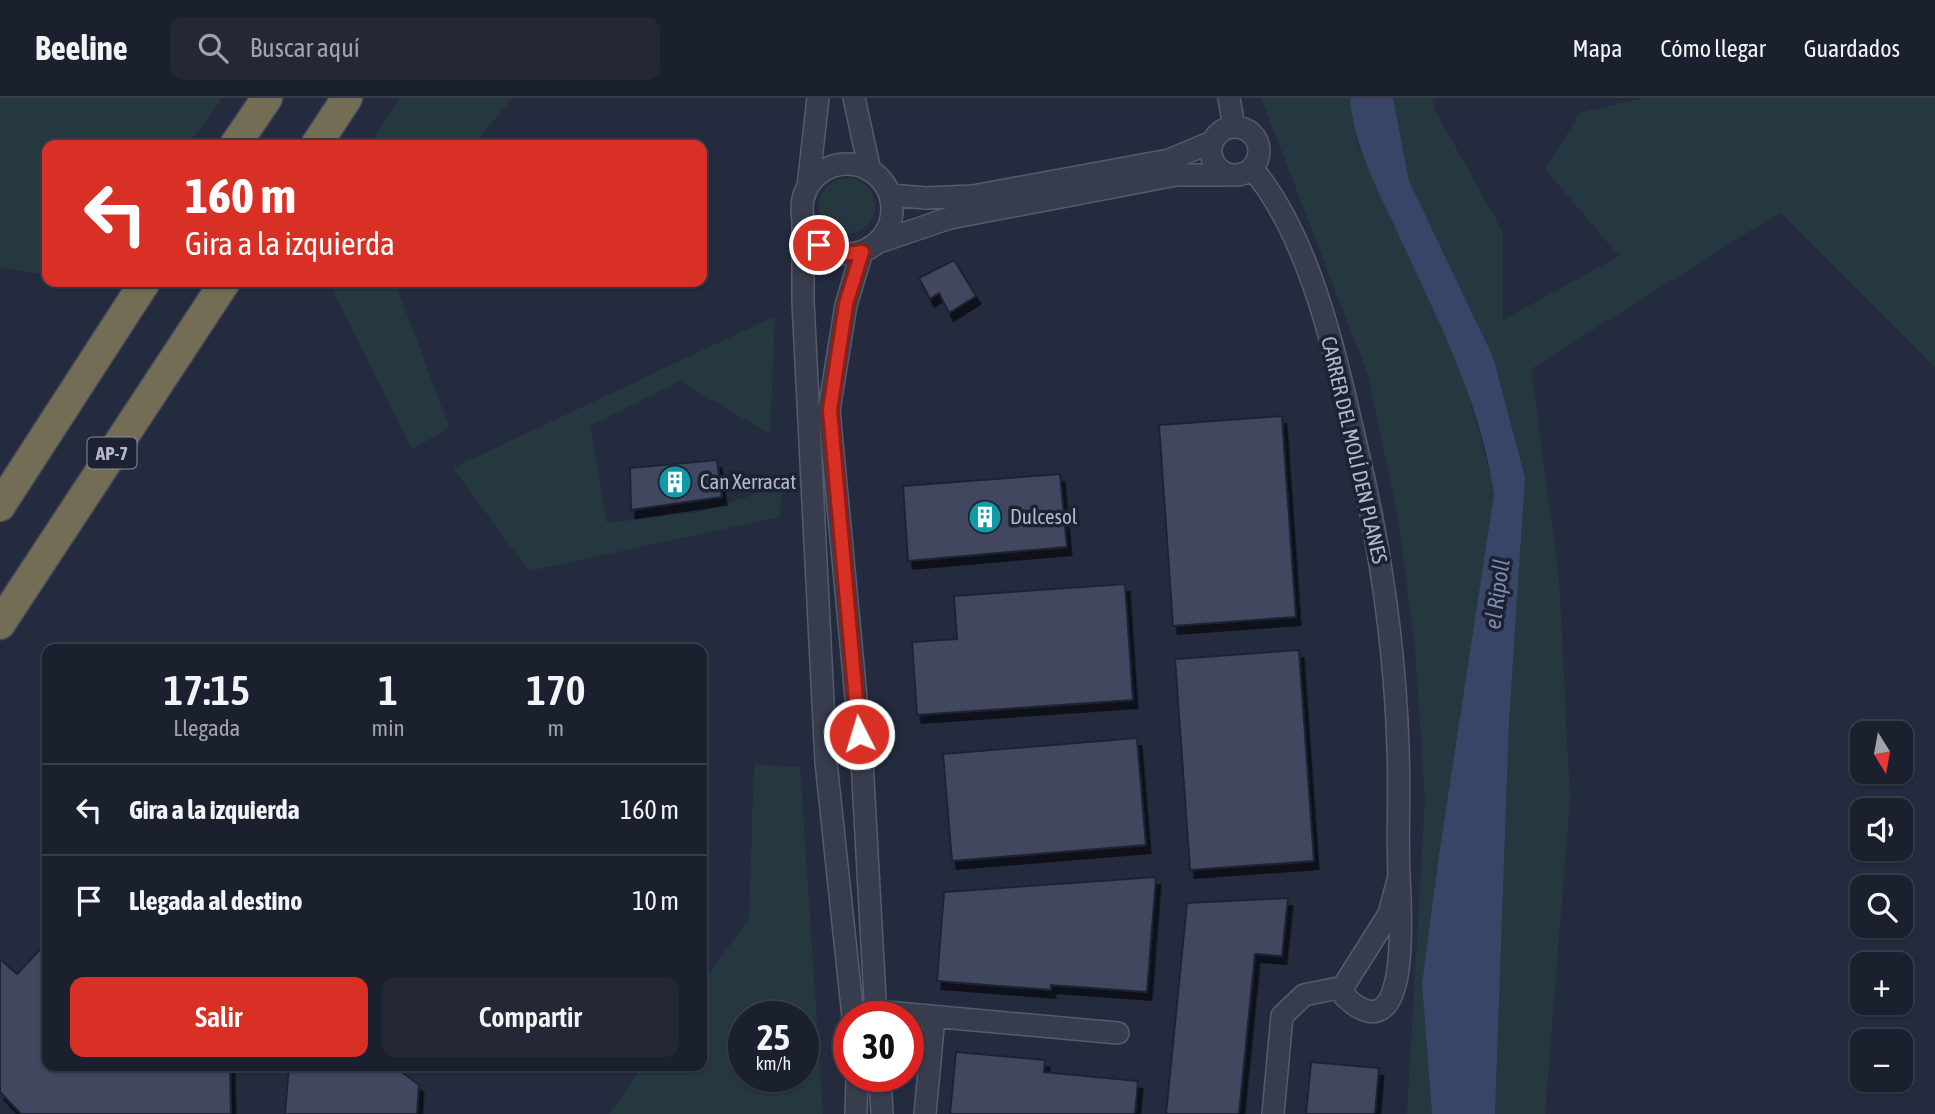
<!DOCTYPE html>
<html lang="es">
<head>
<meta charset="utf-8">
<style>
	body { margin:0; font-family:"Asap Condensed",sans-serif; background:#242836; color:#f1f3f6; height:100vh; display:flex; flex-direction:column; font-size:26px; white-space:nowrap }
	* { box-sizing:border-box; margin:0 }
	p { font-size:23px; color:#a0a3aa }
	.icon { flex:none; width:38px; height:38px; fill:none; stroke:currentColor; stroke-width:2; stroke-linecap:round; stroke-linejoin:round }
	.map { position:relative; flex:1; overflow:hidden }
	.side { position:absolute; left:42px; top:546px; width:665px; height:427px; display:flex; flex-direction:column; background:#1b202e; border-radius:14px; box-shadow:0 2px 5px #0004,0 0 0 2px #393e4a }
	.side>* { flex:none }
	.guide { position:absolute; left:42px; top:42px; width:665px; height:147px; border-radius:14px; box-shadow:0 2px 5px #0004,0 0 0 2px #393e4a; background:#d93025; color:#fff; overflow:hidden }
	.needle { width:46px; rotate:169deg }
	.tools { position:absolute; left:1850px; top:623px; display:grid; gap:14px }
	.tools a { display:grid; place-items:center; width:63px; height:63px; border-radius:14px; background:#1b202e; box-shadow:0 2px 5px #0004,0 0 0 2px #393e4a; font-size:35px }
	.speed { position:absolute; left:728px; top:903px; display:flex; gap:14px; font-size:35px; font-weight:700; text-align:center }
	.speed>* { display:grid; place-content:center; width:91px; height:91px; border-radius:50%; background:#1b202e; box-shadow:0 2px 5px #0004,0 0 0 2px #393e4a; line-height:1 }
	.speed small { font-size:18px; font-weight:400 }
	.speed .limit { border:10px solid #d22; background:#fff; color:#111 }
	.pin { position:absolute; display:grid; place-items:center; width:60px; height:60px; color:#fff; margin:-30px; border:4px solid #fff; border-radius:50%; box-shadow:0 2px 7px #0007 }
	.me { position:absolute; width:77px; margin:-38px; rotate:355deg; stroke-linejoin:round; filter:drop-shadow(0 0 5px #0008) }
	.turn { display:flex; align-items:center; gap:24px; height:147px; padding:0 28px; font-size:32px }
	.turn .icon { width:91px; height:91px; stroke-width:2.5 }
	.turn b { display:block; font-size:49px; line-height:60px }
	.eta { display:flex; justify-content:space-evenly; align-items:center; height:119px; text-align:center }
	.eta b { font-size:42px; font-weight:600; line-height:49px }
	.cta { display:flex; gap:14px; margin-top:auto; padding:14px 28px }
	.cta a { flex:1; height:80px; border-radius:14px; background:#d93025; color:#fff; font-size:28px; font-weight:600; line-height:80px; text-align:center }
	.cta a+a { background:#242836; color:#f1f3f6 }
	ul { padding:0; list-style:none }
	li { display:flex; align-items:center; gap:21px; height:91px; padding:0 28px; border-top:2px solid #393e4a }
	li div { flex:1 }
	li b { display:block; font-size:26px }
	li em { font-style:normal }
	header { display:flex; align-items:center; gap:42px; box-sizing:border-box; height:98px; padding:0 35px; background:#1b202e; border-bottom:2px solid #393e4a }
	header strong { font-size:33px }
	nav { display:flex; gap:38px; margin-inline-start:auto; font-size:24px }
	.search { width:490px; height:63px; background:#242836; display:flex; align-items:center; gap:18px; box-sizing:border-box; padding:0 24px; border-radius:14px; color:#a0a3aa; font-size:26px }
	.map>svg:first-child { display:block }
</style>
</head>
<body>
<header>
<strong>Beeline</strong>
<div class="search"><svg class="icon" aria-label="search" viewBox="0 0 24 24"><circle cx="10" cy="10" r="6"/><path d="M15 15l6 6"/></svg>Buscar aquí</div>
<nav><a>Mapa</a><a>Cómo llegar</a><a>Guardados</a></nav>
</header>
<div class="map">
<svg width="1935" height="1016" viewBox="0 0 1935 1016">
	<defs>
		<filter id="shadow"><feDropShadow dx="4.5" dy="8" stdDeviation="0" flood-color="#0009"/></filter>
	</defs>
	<rect width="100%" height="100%" fill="#242b3e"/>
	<!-- green -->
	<path fill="#26383f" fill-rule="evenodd" d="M0,0h222l-34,47h-141v130l-47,-8z
		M400,0h112l-38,47h-105z
		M1261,0h89l8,48 103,222 31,112 2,15 -3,29 -52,331 -17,128 10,131h-25l18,-314 -10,-153 -17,-130 -30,-142z
		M1393,0h39l4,14 67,120v88l116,-64 -74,-87 35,-56 63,-15h292v269l-155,-155 -249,157 28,209 11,221 -25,315h-50l14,-393 16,-244 -32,-120 -84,-176z
		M819 108a28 28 0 1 1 56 0a28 28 0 1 1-56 0Z
		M332,184h63l54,145 -37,23 -78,-157z
		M775,218l-5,118 -90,-53 -90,45 17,97 93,-11 83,-27 -4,32 -250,54 -76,-103z
		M754,666l46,3 23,347h-214l34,-48h59v-82l47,-66zM744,919h59v59h-59z"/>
	<!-- water -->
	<path fill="#394567" d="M1350,0h43l16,83 84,176 32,120 -16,244 -14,393h-63l-10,-131 17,-128 55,-360c-13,-95 -59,-180 -98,-266 -20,-43 -42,-83 -46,-131z"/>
	<!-- building -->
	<path fill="#40475e" stroke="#1f2435" stroke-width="2" filter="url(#shadow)" d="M954,162l22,36 -27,17 -10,-20 -9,6 -11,-21z
		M1282,318l14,201 -123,9 -14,-201z
		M717,362l5,37 -91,13 -1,-42z
		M1060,376l7,73 -159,14 -5,-75z
		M1125,486l8,116 -216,15 -5,-73 45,-3 -3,-43z
		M1299,552l15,211 -124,9 -15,-211z
		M1137,640l9,107 -194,16 -9,-107z
		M1156,779l-9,115 -96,-7v5l-114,-9 7,-89z
		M1288,800l-6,58 -27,-2 -16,160h-73l21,-211z
		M47,844v124h183l1,48h-210l-21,-22v-133l17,15z
		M956,954l89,8 -1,12 94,9 -3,33h-185z
		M1311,964l68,6 -4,46h-69z
		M289,968h105l25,19 -2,29h-132z"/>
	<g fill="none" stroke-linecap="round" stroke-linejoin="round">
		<defs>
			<path id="minor" d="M854,0l16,73
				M1229,0l5,29
				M1211 53a24 24 0 1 1 48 0a24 24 0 1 1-48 0Z
				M802 111a45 45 0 1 1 90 0a45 45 0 1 1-90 0Z
				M1252,70c60,72 84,190 105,281 23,97 38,198 41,299 2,42 -1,85 1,127 1,30 14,184 -54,122l-2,-10 46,-73 10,-38
				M808,89l10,-89
				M890,97l36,3 47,-2 196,-36 43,-18
				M803,121v83l23,460 27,255
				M879,144l71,-24 226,-43h51
				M862,154l-16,53 -17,105 33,351 14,256
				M875,913l243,22
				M880,978l2,38
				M856,1016l1,-38
				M925,1016l9,-97
				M1273,1016l9,-98 22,-21 39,-8"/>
			<path id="highway" d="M235,47l32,-47
				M316,47l31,-47
				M0,408l145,-224
				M0,526l225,-342"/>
		</defs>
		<!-- minor casing -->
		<use href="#minor" stroke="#565b6c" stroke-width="24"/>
		<!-- highway casing -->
		<use href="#highway" stroke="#434859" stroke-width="33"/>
		<!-- minor -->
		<use href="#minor" stroke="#383d4e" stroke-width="21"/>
		<!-- highway -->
		<use href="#highway" stroke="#746d55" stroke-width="30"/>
	</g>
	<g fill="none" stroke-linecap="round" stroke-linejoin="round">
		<defs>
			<path id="route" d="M819,147c15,8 26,10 43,7l-16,52 -16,106 29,324"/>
		</defs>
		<!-- route casing -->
		<use href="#route" stroke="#8d1f18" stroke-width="18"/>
		<!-- route -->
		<use href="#route" stroke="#d93025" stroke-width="12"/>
	</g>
	<!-- icons -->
	<defs>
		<symbol id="building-disc" viewBox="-11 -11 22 22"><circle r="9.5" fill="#0f9aa8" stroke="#1d2233"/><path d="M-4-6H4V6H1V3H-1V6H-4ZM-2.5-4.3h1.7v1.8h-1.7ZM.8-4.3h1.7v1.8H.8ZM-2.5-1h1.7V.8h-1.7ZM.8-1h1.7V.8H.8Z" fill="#fff"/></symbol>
	</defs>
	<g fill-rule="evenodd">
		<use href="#building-disc" x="656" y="365" width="38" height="38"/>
		<use href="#building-disc" x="966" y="400" width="38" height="38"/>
	</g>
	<g text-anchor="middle" stroke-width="7" stroke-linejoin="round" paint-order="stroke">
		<!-- shield labels -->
		<rect fill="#1d2233" stroke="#878b9c" stroke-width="2" x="87.5" y="339.5" width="49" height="31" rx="5"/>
		<g font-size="19" font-weight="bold" fill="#b4b8c9">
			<text x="112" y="362">AP-7</text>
		</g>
		<!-- street labels -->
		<g font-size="21" fill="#b4b8c9" stroke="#1d2233">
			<text transform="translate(1354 352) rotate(77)" y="7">CARRER DEL MOLÍ DEN PLANES</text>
		</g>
		<!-- poi labels -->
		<g font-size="21" fill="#b4b8c9" stroke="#1d2233" text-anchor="start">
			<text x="700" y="391">Can Xerracat</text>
			<text x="1010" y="426">Dulcesol</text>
		</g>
		<!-- water labels -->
		<g font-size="23" font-style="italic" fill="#7c89b1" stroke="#1d2233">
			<text transform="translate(1497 496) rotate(-82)" y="8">el Ripoll</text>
		</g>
	</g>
</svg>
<div class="tools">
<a><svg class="needle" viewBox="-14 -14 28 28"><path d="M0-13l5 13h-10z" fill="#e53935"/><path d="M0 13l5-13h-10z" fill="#a0a3aa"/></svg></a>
<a><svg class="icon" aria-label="sound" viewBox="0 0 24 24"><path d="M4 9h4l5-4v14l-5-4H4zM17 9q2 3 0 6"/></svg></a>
<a><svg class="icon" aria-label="search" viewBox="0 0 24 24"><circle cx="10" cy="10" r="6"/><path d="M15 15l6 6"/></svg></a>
<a>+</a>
<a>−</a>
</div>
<div class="speed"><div>25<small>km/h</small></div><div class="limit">30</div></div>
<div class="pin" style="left:819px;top:147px;background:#d93025"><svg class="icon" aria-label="arrive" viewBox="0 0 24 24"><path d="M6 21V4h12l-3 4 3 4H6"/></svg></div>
<svg class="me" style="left:859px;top:636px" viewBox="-20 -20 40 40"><circle r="17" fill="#d93025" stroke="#fff" stroke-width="3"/><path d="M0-11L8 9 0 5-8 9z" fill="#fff"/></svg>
<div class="guide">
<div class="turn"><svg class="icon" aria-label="left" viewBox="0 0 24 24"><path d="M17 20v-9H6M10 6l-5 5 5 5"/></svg><div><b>160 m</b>Gira a la izquierda</div></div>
</div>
<section class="side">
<div class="eta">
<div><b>17:15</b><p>Llegada</p></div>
<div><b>1</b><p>min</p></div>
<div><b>170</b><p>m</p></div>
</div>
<ul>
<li><svg class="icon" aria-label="left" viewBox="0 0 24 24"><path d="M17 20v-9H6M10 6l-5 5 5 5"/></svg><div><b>Gira a la izquierda</b></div><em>160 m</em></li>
<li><svg class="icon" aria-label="arrive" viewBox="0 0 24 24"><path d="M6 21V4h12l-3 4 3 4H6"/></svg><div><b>Llegada al destino</b></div><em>10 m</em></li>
</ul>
<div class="cta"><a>Salir</a><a>Compartir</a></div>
</section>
</div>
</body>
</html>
